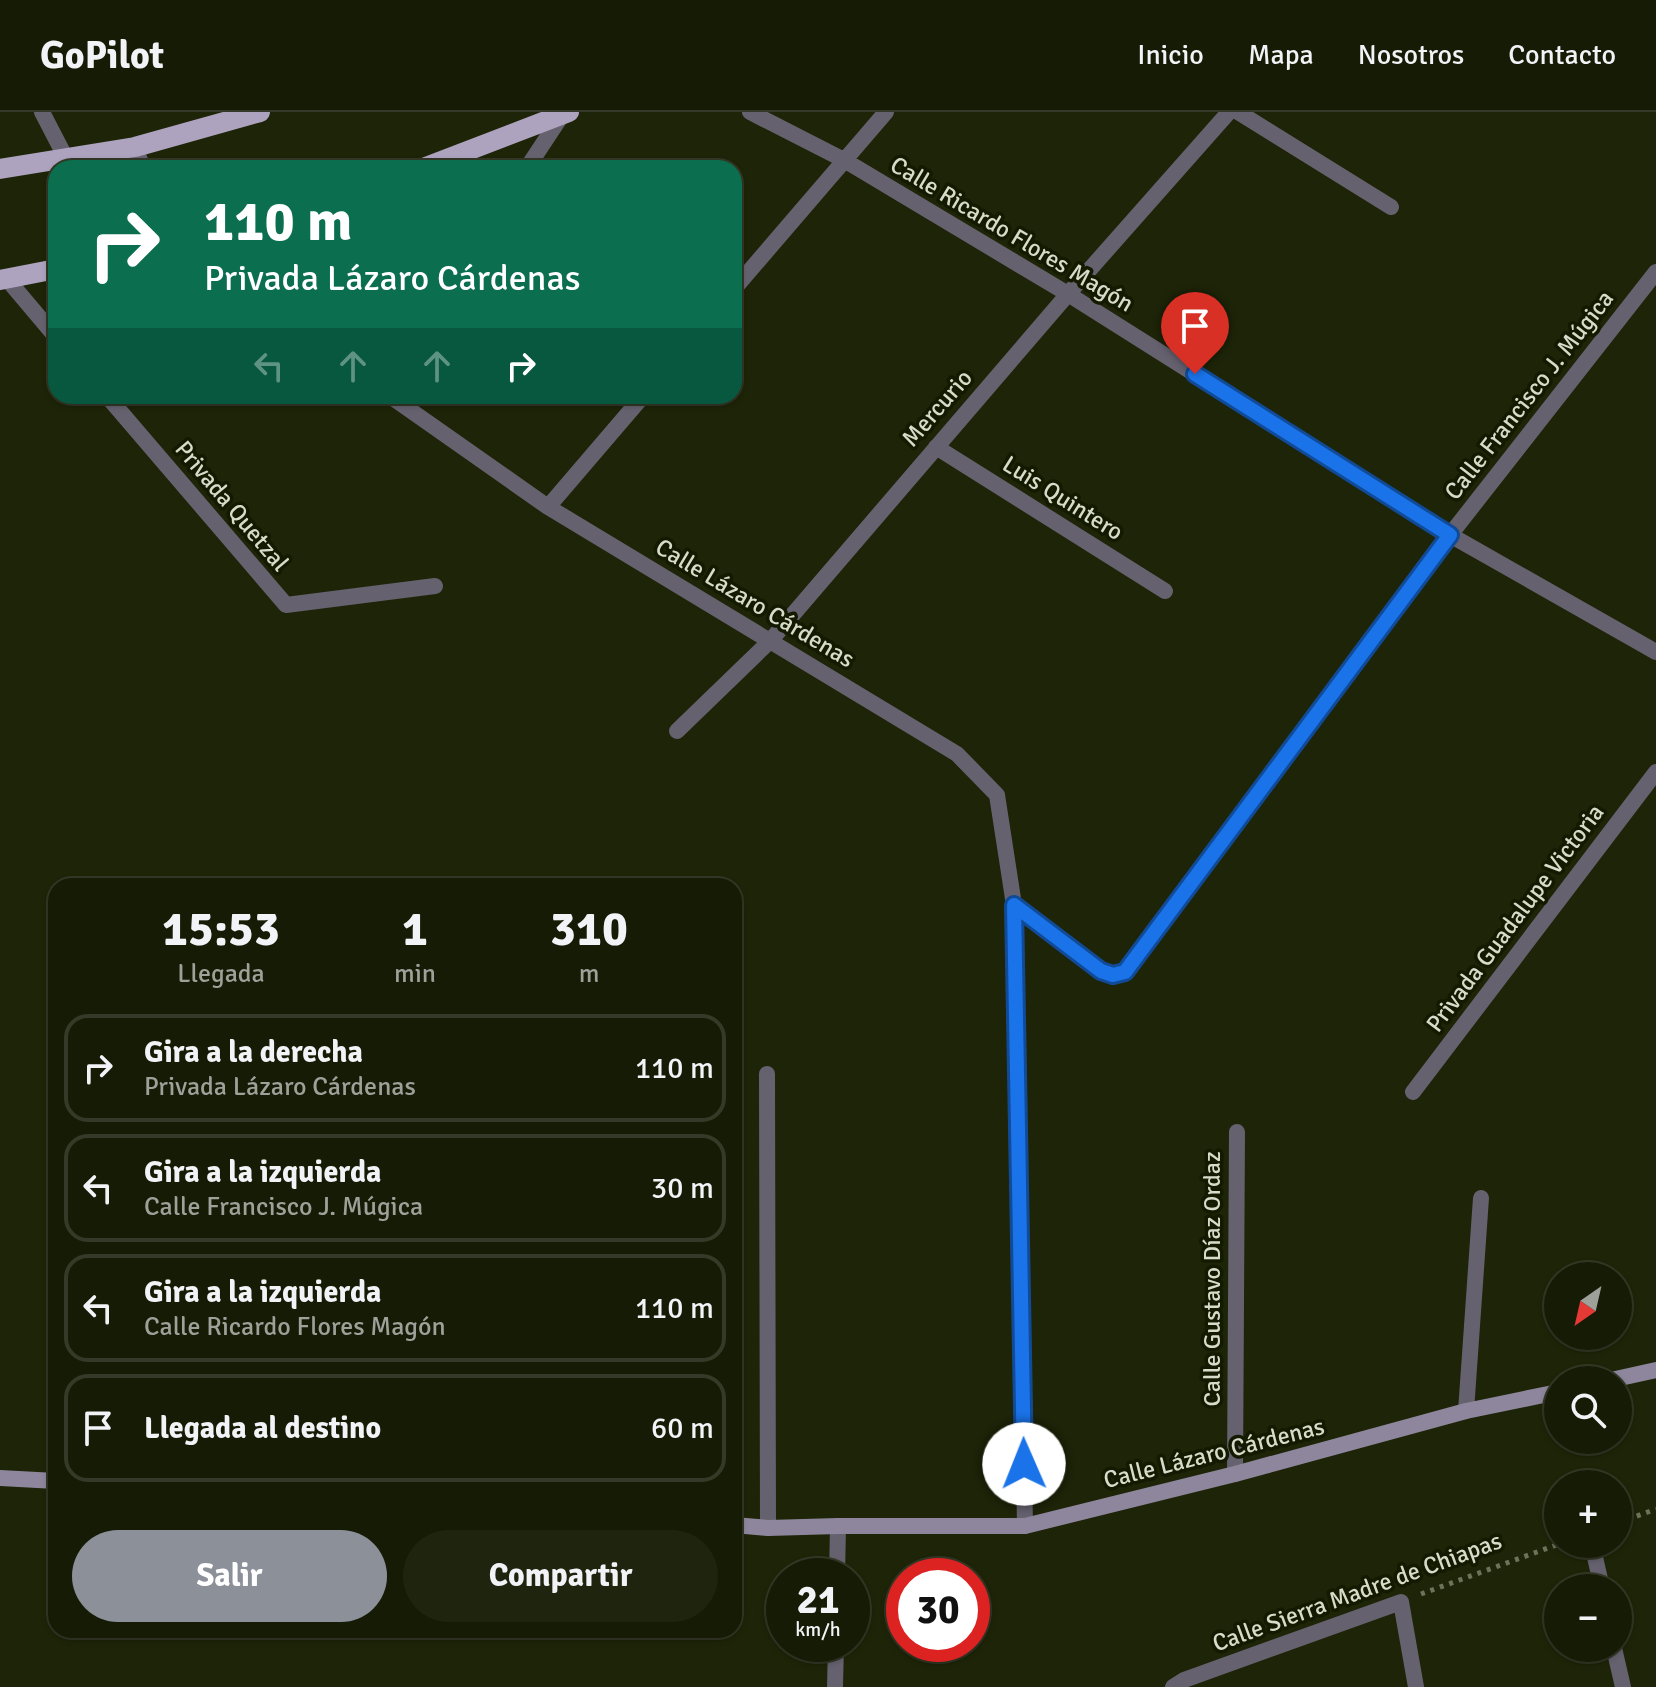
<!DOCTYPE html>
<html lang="es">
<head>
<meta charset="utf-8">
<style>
	body { margin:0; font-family:Signika,sans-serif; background:#1f240f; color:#f1f3f6; height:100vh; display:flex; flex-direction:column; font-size:30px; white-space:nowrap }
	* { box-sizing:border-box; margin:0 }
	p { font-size:26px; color:#9ea19a }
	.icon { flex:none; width:44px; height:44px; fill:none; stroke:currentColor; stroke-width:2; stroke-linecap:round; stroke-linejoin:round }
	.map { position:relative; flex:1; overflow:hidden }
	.sheet { position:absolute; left:48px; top:766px; width:694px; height:760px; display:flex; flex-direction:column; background:#161b05; border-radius:24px; box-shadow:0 2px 6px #0004,0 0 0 2px #353927 }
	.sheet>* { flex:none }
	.banner { position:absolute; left:48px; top:48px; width:694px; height:244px; border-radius:24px; box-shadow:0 2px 6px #0004,0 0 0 2px #353927; background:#0b6e4f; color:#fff; overflow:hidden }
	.needle { width:52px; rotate:214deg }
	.fabs { position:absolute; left:1544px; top:1150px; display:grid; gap:16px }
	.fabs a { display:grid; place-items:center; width:88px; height:88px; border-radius:50%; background:#161b05; box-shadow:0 2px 6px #0004,0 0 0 2px #353927; font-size:40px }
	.speed { position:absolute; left:766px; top:1446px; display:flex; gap:16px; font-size:40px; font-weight:700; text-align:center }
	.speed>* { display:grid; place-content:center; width:104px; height:104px; border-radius:50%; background:#161b05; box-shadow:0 2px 6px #0004,0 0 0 2px #353927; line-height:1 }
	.speed small { font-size:20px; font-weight:400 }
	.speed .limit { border:12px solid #d22; background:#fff; color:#111 }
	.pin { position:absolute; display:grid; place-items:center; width:68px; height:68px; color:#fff; margin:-82px -34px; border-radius:50% 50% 50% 0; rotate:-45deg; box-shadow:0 0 8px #0007 }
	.pin .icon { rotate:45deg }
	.me { position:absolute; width:88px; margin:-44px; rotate:359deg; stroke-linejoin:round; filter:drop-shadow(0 0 6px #0008) }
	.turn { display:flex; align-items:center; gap:28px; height:168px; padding:0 24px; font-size:36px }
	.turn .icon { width:104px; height:104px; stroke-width:2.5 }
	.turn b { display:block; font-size:56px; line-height:68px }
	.lanes { display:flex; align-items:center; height:76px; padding:0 24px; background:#0003; justify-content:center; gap:40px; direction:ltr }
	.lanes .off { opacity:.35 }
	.eta { display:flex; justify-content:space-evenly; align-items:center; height:136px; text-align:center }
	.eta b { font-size:48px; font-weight:700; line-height:56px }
	.primary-button { display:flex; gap:16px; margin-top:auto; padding:16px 24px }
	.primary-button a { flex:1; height:92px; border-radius:48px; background:#8c9099; color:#fff; font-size:32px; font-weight:700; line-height:92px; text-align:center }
	.primary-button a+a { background:#1f240f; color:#f1f3f6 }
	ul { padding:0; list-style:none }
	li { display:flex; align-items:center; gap:24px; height:108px; margin:0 16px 12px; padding:0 8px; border:4px solid #353927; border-radius:24px }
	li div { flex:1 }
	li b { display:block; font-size:30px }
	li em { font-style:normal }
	header { display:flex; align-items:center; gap:48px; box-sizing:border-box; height:112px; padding:0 40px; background:#161b05; border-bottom:2px solid #353927 }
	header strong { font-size:38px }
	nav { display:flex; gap:44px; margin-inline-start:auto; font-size:28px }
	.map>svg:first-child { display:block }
</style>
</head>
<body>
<header>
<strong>GoPilot</strong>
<nav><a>Inicio</a><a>Mapa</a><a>Nosotros</a><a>Contacto</a></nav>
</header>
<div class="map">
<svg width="1656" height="1575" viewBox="0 0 1656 1575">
	<rect width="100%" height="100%" fill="#1d2407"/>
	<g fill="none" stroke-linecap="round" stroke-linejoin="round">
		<!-- path -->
		<path stroke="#6d735b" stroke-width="5" stroke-dasharray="4 6" stroke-linecap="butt" d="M1618,1411l38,-14
			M1421,1482l138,-50"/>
		<!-- street -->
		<path stroke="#66616f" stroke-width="16" d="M42,0l29,56
			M750,0l94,48 224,134 382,241 206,117
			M1238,0l153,95
			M135,35l8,21
			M527,56l35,-53
			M7,167l49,58
			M734,177l152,-177
			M107,284l179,209 149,-19
			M390,284l158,111 409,247 40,41 17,110 11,621
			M936,335l229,144
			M548,395l95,-111
			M677,619l94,-91 297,-346 161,-182
			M1014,793l87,66 12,4 12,-3 325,-437 206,-263
			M767,962l1,454
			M1413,980l243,-320
			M1466,1299l15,-213
			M1235,1362l2,-342
			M1592,1432l10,44
			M837,1464l1,-50
			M1614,1536l9,39
			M835,1575l1,-43
			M1173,1575l11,-7 217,-78 15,85"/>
		<!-- secondary -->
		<path stroke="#8e869c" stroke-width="16" d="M1611,1268l45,-10
			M0,1366l56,3
			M734,1413l34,3 70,-2h187l210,-52 231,-63 92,-19"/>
		<!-- primary -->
		<path stroke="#ada3be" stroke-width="20" d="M423,56l146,-56
			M0,57l135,-22 125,-35
			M0,168l56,-11"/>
	</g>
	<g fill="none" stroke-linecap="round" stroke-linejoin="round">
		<defs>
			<path id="route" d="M1024,1352l-10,-559 87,66 12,4 12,-3 325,-437 -255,-161"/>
		</defs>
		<!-- route casing -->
		<use href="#route" stroke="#114b97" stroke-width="20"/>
		<!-- route -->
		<use href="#route" stroke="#1a73e8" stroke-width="14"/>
	</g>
	<g text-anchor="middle" stroke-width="7" stroke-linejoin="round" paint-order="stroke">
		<!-- street labels -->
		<g font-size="24" fill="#d6dbca" stroke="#141a00">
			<text transform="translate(1012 122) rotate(31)" y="8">Calle Ricardo Flores Magón</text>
			<text transform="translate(1529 283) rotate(-52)" y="8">Calle Francisco J. Múgica</text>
			<text transform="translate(937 296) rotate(-49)" y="8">Mercurio</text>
			<text transform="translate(1063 386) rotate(32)" y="8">Luis Quintero</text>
			<text transform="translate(232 394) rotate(50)" y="8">Privada Quetzal</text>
			<text transform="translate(755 491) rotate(31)" y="8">Calle Lázaro Cárdenas</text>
			<text transform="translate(1515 806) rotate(-53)" y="8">Privada Guadalupe Victoria</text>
			<text transform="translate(1212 1167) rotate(-90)" y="8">Calle Gustavo Díaz Ordaz</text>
			<text transform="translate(1214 1341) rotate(-14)" y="8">Calle Lázaro Cárdenas</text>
			<text transform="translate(1357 1480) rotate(-20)" y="8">Calle Sierra Madre de Chiapas</text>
		</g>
	</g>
</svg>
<div class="fabs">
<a><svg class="needle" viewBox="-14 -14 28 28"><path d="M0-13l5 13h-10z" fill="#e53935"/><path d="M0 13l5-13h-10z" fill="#9ea19a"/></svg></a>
<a><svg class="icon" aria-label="search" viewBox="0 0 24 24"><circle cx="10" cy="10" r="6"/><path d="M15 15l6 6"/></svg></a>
<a>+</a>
<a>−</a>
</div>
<div class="speed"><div>21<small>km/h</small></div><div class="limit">30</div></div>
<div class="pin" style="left:1195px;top:262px;background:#d93025"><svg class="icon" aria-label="arrive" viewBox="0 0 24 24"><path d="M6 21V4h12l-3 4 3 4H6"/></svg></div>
<svg class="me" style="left:1024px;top:1352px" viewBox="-20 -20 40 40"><circle r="19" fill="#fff"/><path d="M0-13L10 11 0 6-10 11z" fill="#1a73e8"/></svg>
<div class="banner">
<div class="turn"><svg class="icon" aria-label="right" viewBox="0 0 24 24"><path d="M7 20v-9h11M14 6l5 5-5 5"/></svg><div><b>110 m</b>Privada Lázaro Cárdenas</div></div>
<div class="lanes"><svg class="icon off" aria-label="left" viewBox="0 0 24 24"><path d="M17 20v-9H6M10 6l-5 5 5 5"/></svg><svg class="icon off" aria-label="ahead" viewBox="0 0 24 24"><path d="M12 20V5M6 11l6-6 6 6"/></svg><svg class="icon off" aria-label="ahead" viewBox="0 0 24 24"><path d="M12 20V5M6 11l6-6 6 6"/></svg><svg class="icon" aria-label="right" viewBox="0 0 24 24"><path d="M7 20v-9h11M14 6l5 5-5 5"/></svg></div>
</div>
<section class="sheet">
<div class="eta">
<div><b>15:53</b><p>Llegada</p></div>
<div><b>1</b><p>min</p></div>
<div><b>310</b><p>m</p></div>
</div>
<ul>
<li><svg class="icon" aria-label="right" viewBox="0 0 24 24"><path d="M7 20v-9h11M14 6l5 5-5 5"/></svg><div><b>Gira a la derecha</b><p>Privada Lázaro Cárdenas</p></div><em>110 m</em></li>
<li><svg class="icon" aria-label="left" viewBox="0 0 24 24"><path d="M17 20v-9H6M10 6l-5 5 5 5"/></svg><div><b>Gira a la izquierda</b><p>Calle Francisco J. Múgica</p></div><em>30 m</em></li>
<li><svg class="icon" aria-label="left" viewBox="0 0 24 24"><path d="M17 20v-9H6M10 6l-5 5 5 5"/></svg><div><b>Gira a la izquierda</b><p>Calle Ricardo Flores Magón</p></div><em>110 m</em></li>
<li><svg class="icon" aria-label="arrive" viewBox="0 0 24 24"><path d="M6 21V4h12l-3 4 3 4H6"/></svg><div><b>Llegada al destino</b></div><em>60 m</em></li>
</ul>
<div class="primary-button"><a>Salir</a><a>Compartir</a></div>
</section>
</div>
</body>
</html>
